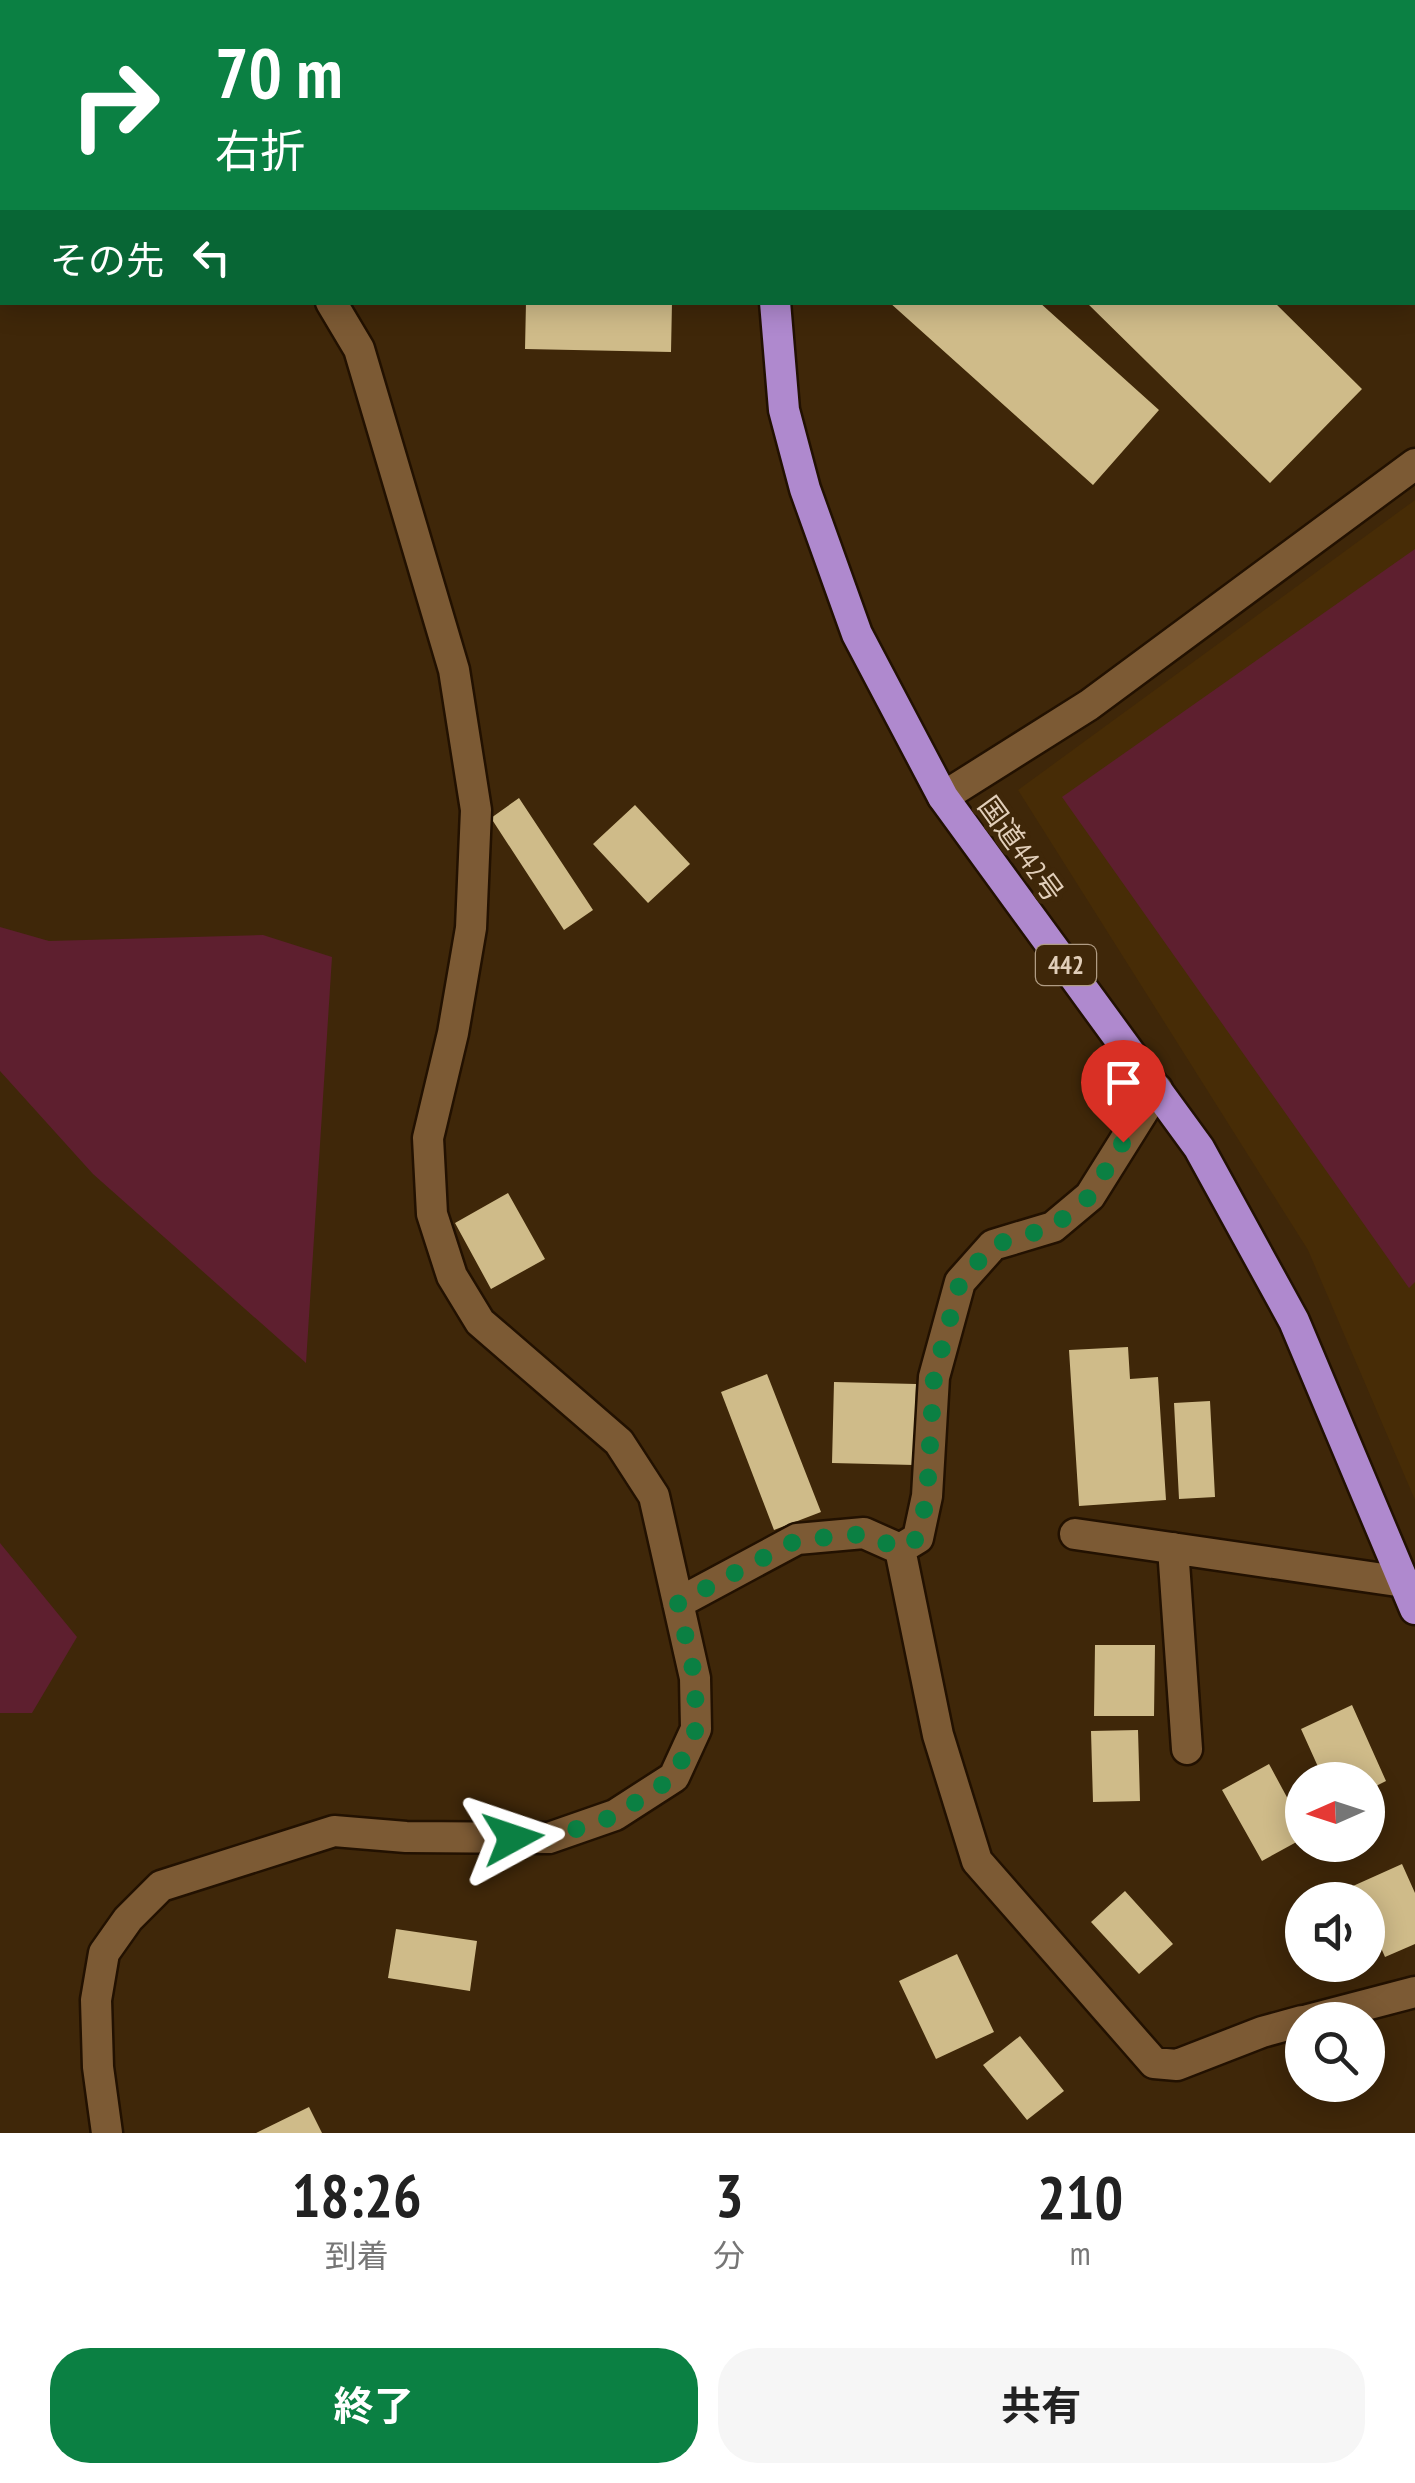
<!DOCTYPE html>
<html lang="ja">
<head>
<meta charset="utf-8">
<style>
	body { margin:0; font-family:"PT Sans Narrow","Noto Sans JP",sans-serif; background:#f6f6f6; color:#222; height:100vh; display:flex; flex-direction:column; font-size:38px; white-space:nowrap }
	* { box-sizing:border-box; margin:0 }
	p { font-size:32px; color:#767676 }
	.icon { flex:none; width:55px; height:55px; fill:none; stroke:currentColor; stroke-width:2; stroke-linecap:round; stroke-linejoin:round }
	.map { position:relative; height:2133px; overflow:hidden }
	.details { display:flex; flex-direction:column; background:#fff; flex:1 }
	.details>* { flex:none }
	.top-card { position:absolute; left:0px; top:0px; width:1415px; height:305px; box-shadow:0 5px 25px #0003; background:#0b8043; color:#fff; overflow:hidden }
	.needle { width:65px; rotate:267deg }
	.controls { position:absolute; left:1285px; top:1762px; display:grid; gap:20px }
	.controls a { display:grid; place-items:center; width:100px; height:100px; border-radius:50%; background:#fff; box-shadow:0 5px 25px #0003; font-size:50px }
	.pin { position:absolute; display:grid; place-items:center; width:85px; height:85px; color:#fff; margin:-102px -42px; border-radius:50% 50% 50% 0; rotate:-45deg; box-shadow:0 0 10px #0007 }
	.pin .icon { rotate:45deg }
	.me { position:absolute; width:110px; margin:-55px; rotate:85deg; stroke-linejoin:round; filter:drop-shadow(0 0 8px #0008) }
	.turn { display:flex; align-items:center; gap:35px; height:210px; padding:0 50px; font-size:45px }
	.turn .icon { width:130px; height:130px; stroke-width:2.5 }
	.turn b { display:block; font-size:70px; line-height:85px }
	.then { display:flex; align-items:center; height:95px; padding:0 50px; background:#0003; gap:20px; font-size:38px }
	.eta { display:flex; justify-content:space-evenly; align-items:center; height:170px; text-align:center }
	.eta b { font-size:60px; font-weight:700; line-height:70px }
	.button { display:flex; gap:20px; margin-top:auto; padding:20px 50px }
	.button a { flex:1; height:115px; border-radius:40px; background:#0b8043; color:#fff; font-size:40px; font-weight:700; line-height:115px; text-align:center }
	.button a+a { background:#f6f6f6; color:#222 }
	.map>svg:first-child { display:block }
</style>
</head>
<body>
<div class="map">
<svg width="1415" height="2133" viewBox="0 0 1415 2133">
	<rect width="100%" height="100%" fill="#3f2709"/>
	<!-- built -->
	<path fill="#472c06" d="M1415,500v1000l-107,-250 -290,-460z"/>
	<!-- green -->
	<path fill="#5e1f2f" d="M1415,549v733l-6,6 -347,-491z
		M0,927l49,14 214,-6 69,22 -26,406 -213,-189 -93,-103z
		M0,1543l77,94 -45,76h-32z"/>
	<!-- building -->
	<path fill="#cfbb89" d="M526,302h146l-1,50 -146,-3z
		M889,302h150l120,108 -66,75z
		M1086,302h188l88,87 -92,94z
		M519,798l74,112 -29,20 -73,-112z
		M635,805l55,59 -42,39 -55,-59z
		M508,1193l37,66 -54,30 -36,-66z
		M1128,1347l2,32 28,-2 8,123 -87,6 -10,-156z
		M767,1374l54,138 -47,18 -53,-138z
		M834,1382l82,2 -2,81 -82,-2z
		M1210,1401l5,96 -36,2 -5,-96z
		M1095,1645h60l-1,71h-60z
		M1352,1705l34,76 -18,9v-10h-44l-23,-51z
		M1138,1730l2,71 -47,1 -2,-71z
		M1269,1764l33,61v14l-40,22 -40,-71z
		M1402,1864l13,29v51l-30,13 -17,-39v-18h-9l-6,-14z
		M1125,1891l48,53 -34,30 -48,-52z
		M396,1929l81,12 -7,50 -82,-13z
		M957,1954l37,78 -58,27 -37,-78z
		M1020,2036l44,55 -37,29 -44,-55z
		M309,2107l13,26h-66z"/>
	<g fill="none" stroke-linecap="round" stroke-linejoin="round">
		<defs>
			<path id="street" d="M200,0l1,2
				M357,2l2,-2
				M943,797l146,-92 326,-241
				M1075,1534l329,48
				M1173,1548l14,201
				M900,1549l18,-11 9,-42 7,-119 26,-95 33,-37 60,-18 37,-31 67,-107
				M678,1603l119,-64 67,-6 36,16 38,186 39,126 177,202 23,2 85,-33 40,-11
				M1308,2020l107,-28
				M107,2133l-9,-66 -2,-67 8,-47 24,-34 33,-33 173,-55 72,6 143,1 66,-23 59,-38 22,-48 -1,-51 -41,-182 -35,-54 -139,-120 -28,-46 -20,-62 -4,-76 25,-105 18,-105 5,-118 -22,-140 -95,-321 -28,-47"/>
			<path id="highway" d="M787,2v-2
				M775,302l9,108 21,79 52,145 86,163 256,351 95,173 121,288"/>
		</defs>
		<!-- street casing -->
		<use href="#street" stroke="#221101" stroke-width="35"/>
		<!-- highway casing -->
		<use href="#highway" stroke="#221101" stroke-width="35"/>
		<!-- street -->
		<use href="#street" stroke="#7c5a34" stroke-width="30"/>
		<!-- highway -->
		<use href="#highway" stroke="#af89ce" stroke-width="30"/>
	</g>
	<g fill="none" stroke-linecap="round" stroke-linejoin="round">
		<!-- route -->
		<path stroke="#0b8043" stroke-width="18" stroke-dasharray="0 32.4" d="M513,1838h36l66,-22 59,-39 22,-48 -1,-51 -17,-75 119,-63 67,-6 36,15 18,-11 9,-42 7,-119 26,-95 33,-37 60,-18 37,-31 33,-54"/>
	</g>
	<g text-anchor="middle" stroke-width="10" stroke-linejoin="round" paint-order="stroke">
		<!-- shield labels -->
		<rect fill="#3f2709" stroke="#b09c84" stroke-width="2.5" x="1036" y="945" width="60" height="40" rx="8"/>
		<g font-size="25" font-weight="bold" fill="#e1ceb9">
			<text x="1066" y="974">442</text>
		</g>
		<!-- street labels -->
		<g font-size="28" fill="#e1ceb9" stroke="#3f2709">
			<text transform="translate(1021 849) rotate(54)" y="10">国道442号</text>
		</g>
	</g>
</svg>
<div class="controls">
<a><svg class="needle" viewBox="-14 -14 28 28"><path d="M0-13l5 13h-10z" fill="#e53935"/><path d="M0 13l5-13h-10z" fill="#767676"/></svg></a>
<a><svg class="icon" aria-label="sound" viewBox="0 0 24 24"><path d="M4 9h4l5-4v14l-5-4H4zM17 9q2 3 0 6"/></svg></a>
<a><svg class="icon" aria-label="search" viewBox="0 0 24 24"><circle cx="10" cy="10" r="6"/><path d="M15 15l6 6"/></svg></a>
</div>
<div class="pin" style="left:1123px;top:1142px;background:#d93025"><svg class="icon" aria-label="arrive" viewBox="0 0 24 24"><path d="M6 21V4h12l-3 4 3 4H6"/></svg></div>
<svg class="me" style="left:513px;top:1838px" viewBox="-20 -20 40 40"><path d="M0-17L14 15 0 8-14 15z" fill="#0b8043" stroke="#fff" stroke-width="4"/></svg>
<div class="top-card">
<div class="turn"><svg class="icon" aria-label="right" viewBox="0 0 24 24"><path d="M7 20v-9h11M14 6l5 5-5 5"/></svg><div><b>70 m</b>右折</div></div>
<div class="then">その先<svg class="icon" aria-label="left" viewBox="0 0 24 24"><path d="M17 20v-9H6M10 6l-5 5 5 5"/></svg></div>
</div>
</div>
<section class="details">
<div class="eta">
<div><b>18:26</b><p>到着</p></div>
<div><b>3</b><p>分</p></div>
<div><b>210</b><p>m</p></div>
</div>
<div class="button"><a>終了</a><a>共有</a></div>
</section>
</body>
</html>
